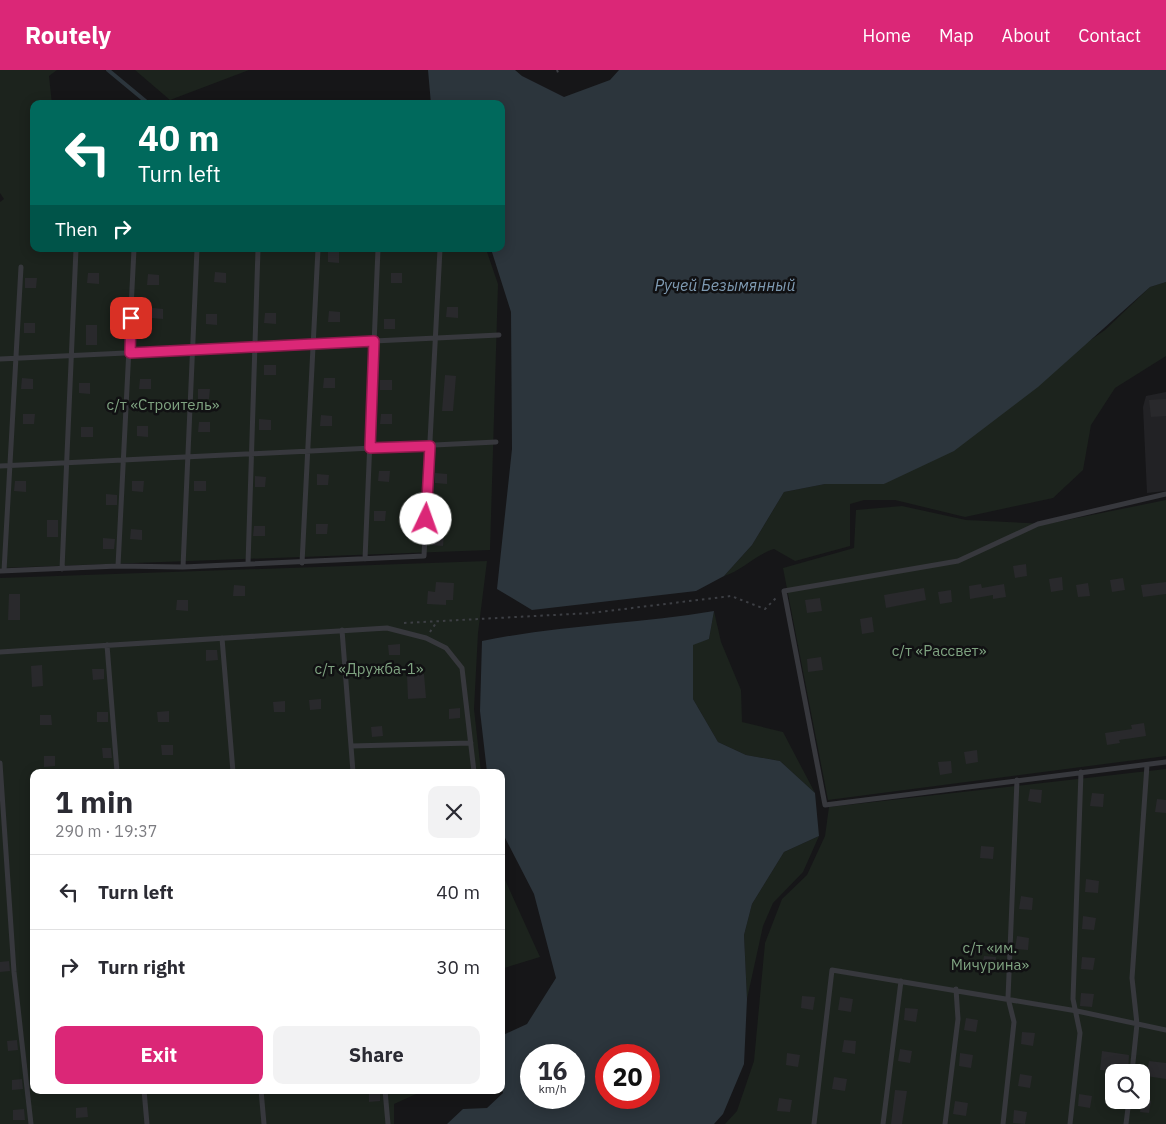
<!DOCTYPE html>
<html lang="en">
<head>
<meta charset="utf-8">
<style>
	body { margin:0; font-family:"IBM Plex Sans",sans-serif; background:#f2f2f3; color:#2b2b33; height:100vh; display:flex; flex-direction:column; font-size:19px; white-space:nowrap }
	* { box-sizing:border-box; margin:0 }
	p { font-size:16px; color:#7c7c81 }
	.icon { flex:none; width:28px; height:28px; fill:none; stroke:currentColor; stroke-width:2; stroke-linecap:round; stroke-linejoin:round }
	.map { position:relative; flex:1; overflow:hidden }
	.drawer { position:absolute; left:30px; top:699px; width:475px; height:325px; display:flex; flex-direction:column; background:#fff; border-radius:10px; box-shadow:0 2px 12px #0003 }
	.drawer>* { flex:none }
	.hud { position:absolute; left:30px; top:30px; width:475px; height:152px; border-radius:10px; box-shadow:0 2px 12px #0003; background:#00695c; color:#fff; overflow:hidden }
	.tools { position:absolute; left:1105px; top:994px; display:grid; gap:10px }
	.tools a { display:grid; place-items:center; width:45px; height:45px; border-radius:10px; background:#fff; box-shadow:0 2px 12px #0003; font-size:25px }
	.speed { position:absolute; left:520px; top:974px; display:flex; gap:10px; font-size:25px; font-weight:700; text-align:center }
	.speed>* { display:grid; place-content:center; width:65px; height:65px; border-radius:50%; background:#fff; box-shadow:0 2px 12px #0003; line-height:1 }
	.speed small { font-size:12px; font-weight:400 }
	.speed .limit { border:8px solid #d22; background:#fff; color:#111 }
	.pin { position:absolute; display:grid; place-items:center; width:42px; height:42px; color:#fff; margin:-21px; border-radius:10px; box-shadow:0 2px 8px #0006 }
	.me { position:absolute; width:55px; margin:-28px; rotate:3deg; stroke-linejoin:round; filter:drop-shadow(0 0 4px #0008) }
	.turn { display:flex; align-items:center; gap:18px; height:105px; padding:0 25px; font-size:22px }
	.turn .icon { width:65px; height:65px; stroke-width:2.5 }
	.turn b { display:block; font-size:35px; line-height:42px }
	.then { display:flex; align-items:center; height:48px; padding:0 25px; background:#0003; gap:10px; font-size:19px }
	.round { display:grid; place-items:center; flex:none; width:52px; height:52px; border-radius:10px; background:#f2f2f3 }
	.overview { display:flex; align-items:center; justify-content:space-between; height:85px; padding:0 25px }
	h1 { font-size:30px; font-weight:800; line-height:38px }
	.action { display:flex; gap:10px; margin-top:auto; padding:10px 25px }
	.action a { flex:1; height:58px; border-radius:10px; background:#db2777; color:#fff; font-size:20px; font-weight:800; line-height:58px; text-align:center }
	.action a+a { background:#f2f2f3; color:#2b2b33 }
	ul { padding:0; list-style:none }
	li { display:flex; align-items:center; gap:15px; height:75px; padding:0 25px; border-top:1px solid #e1e1e2 }
	li div { flex:1 }
	li b { display:block; font-size:19px }
	li em { font-style:normal }
	header { display:flex; align-items:center; gap:30px; box-sizing:border-box; height:70px; padding:0 25px; background:#db2777; color:#fff }
	header strong { font-size:24px }
	nav { display:flex; gap:28px; margin-inline-start:auto; font-size:18px }
	.map>svg:first-child { display:block }
</style>
</head>
<body>
<header>
<strong>Routely</strong>
<nav><a>Home</a><a>Map</a><a>About</a><a>Contact</a></nav>
</header>
<div class="map">
<svg width="1166" height="1054" viewBox="0 0 1166 1054">
	<rect width="100%" height="100%" fill="#161618"/>
	<!-- built -->
	<path fill="#222225" d="M1166,322v99l-19,2 -4,-86 3,-11z"/>
	<!-- green -->
	<path fill="#1c231d" fill-rule="evenodd" d="M0,0h57l-8,6 3,28h-18v145h452l12,35 -8,266 -490,18v-366l4,-3 -4,-6z
		M135,0h114l-79,30z
		M1166,212v74l-51,32 -24,37 -8,45 -30,28 -88,19 -70,-17h-31l-14,4v42l-55,15 -21,-12c-19,6 -31,21 -50,27l28,-31 32,-53 41,-8h59l221,-154 45,-43z
		M1166,430v256l-338,44 -45,-232 71,-20 2,-38 46,-4 64,14 81,4z
		M487,491l-9,72 -4,76 7,63h-447v318h391l-31,14v20h-394v-546z
		M714,541l7,31 20,48 1,32 41,10 32,61 -35,-32 -34,-6 -28,-13 -25,-43v-55l16,-5z
		M1166,699v355h-441l12,-13 17,-50 11,-118 17,-44 25,-24 18,-39 4,-29zM1114,1002h27v28h-27z
		M819,766l-16,36 -30,31 -10,23 -16,73 -3,-64 8,-31 32,-52z
		M501,801l39,86 -39,12z"/>
	<!-- water -->
	<path fill="#2c353c" fill-rule="evenodd" d="M428,0h87l7,6 42,21 46,-17 9,-10h547v212l-16,5 -112,100 -84,64 -70,33h-59l-41,8 -32,53 -28,31 -28,15 -164,19 -35,-21 15,-140 -1,-137 -20,-63h10v-145h-70z
		M714,541l-5,28 -16,6v54l25,43 28,13 34,6 35,32 4,43 -35,16 -32,52 -8,31 3,64 -3,65 -21,50 -9,10h-267l16,-15 24,-1 16,-15 -2,-8v-49l26,-12 29,-46 -22,-84 -33,-64v-58h-14l-7,-61 2,-70c77,-16 155,-17 232,-30zM531,985h43v43h-43zM606,985h43v43h-43z"/>
	<g fill="none" stroke-linecap="round" stroke-linejoin="round">
		<!-- stream -->
		<path stroke="#2c353c" stroke-width="4" d="M108,0l41,34
			M371,34h9"/>
	</g>
	<!-- building -->
	<path fill="#29292c" d="M328,182h11v11l-11,-1z
		M215,202l11,1v10l-12,-1z
		M88,203h11v11l-12,-1z
		M391,203h11v10h-11z
		M148,204l11,1v10h-12z
		M25,208h12l-1,10h-11z
		M447,237h11v11l-12,-1z
		M152,238l11,1v10l-11,-1z
		M329,241l11,1v10h-12z
		M265,243h11v11l-12,-1z
		M206,244h11v11l-11,-1z
		M384,249h11v10h-11z
		M24,253h11v10h-11z
		M86,255h11v20h-11z
		M264,295h12v10h-12z
		M445,305l11,1 -3,35h-11z
		M22,308l11,1v10h-12z
		M324,308h11v10h-12z
		M140,309h11v10h-12z
		M380,310h12v10h-12z
		M79,313h11v11l-11,-1z
		M198,319h12l-1,10h-11z
		M1166,329v17l-15,1 -2,-17z
		M23,344h12l-1,10h-11z
		M381,344h11v10h-12z
		M321,345l11,1v10h-12z
		M259,349l12,1v10h-12z
		M199,352h11v10h-12z
		M137,356h11v11l-11,-1z
		M81,357h12v10h-12z
		M379,401h11l-1,11 -11,-1z
		M435,403l12,1v10l-12,-1z
		M317,404l12,1 -1,10h-11z
		M255,406l11,1 -1,10h-10z
		M15,411h11v11l-12,-1z
		M132,411h12l-1,11 -11,-1z
		M194,411h12v10h-12z
		M106,424l11,1v10h-11z
		M374,441h12l-1,10h-11z
		M47,450h11v17h-11z
		M316,454h12l-1,10h-11z
		M254,456h11v10h-12z
		M131,459l11,1v10l-12,-1z
		M432,465h12l-1,11 -11,-1z
		M103,468l12,1 -1,10h-11z
		M1026,494l1,12 -12,2 -2,-12z
		M1062,507l1,13 -12,2 -2,-13z
		M1123,508l2,12 -13,2 -2,-12z
		M436,512l18,1 -1,17h-7v5l-19,-1 1,-13 7,1z
		M1166,512v12l-23,3 -2,-12z
		M1088,513l2,13 -12,1 -2,-12z
		M981,514l1,4 22,-4 2,13 -13,2v-4l-23,4 -1,-13z
		M234,515l11,1v10h-12z
		M924,518l2,12 -40,8 -2,-13z
		M951,520l1,12 -12,2 -2,-12z
		M9,524h11v26h-12z
		M820,528l2,13 -15,2 -2,-13z
		M177,530h11v11l-12,-1z
		M872,547l2,15 -12,2 -2,-15z
		M400,574v11h-11l-1,-10z
		M206,580h11l1,10 -12,1z
		M821,587l2,13 -15,2 -1,-13z
		M42,595l1,21 -11,1 -1,-21z
		M92,599h12v10l-11,1z
		M424,604l2,24 -18,1 -1,-24z
		M321,629v10l-11,1 -1,-10z
		M285,631v11h-11l-1,-10z
		M460,638v10l-11,1v-10z
		M169,641v11h-11l-1,-10z
		M97,642h11v10h-11z
		M40,645h11l1,10h-12z
		M1144,653l2,13 -27,4 1,3 -13,2 -2,-12 27,-4 -1,-4z
		M382,656l1,10 -11,1 -1,-10z
		M161,675h12v10h-11z
		M102,678h9l1,10h-9z
		M977,680l1,12 -12,2 -2,-12z
		M44,686h11v10l-11,1z
		M951,691l1,12 -12,2 -2,-13z
		M1030,719l12,1 -1,13 -13,-2z
		M1092,723l12,1 -1,13 -13,-1z
		M1157,729l9,1v13l-11,-1z
		M981,776l13,1 -1,12 -13,-1z
		M1086,809l13,2 -1,12 -13,-1z
		M1021,826l12,2 -1,12 -13,-1z
		M1083,846l13,2 -2,12 -12,-1z
		M1017,866l12,2 -1,12 -13,-1z
		M984,886l12,1 -1,13 -13,-2z
		M1082,887l13,1 -2,12 -12,-1z
		M9,891l1,10 -10,1v-10z
		M1081,923l13,1 -2,13 -12,-1z
		M802,926l13,1 -2,13 -12,-2z
		M840,927l13,2 -2,13 -13,-2z
		M905,938l13,1 -2,13 -12,-2z
		M966,948l12,2 -2,12 -12,-2z
		M1022,962l13,1 -2,13 -12,-2z
		M17,970l1,10 -10,1 -1,-10z
		M844,970l12,1 -1,13 -13,-2z
		M900,979l12,2 -2,12 -12,-2z
		M1102,981l27,4 -1,17 -28,-2z
		M787,983l13,2 -2,12 -12,-2z
		M960,983l13,2 -2,13 -12,-2z
		M1149,991l17,2v16l-20,-3z
		M1020,1004l12,2 -2,12 -12,-2z
		M834,1007l13,2 -2,12 -13,-2z
		M22,1009l1,10 -11,1v-10z
		M895,1020l12,1 -5,33h-11z
		M369,1021h11v10l-11,1z
		M1079,1024l13,2 -2,12 -12,-2z
		M779,1028l13,2 -2,12 -13,-1z
		M1142,1029l9,2 -2,12 -9,-1z
		M955,1031l13,2 -2,13 -13,-2z
		M87,1037l1,10 -12,1v-10z
		M24,1039l1,11h-12v-10z
		M1014,1040l13,2 -2,12 -12,-1z"/>
	<g fill="none" stroke-linecap="round" stroke-linejoin="round">
		<!-- path -->
		<path stroke="#3d3f44" stroke-width="2" stroke-dasharray="2.5 4" stroke-linecap="butt" d="M557,0l2,5
			M404,553l187,-10 140,-17 34,13 11,-11
			M430,562l6,-9"/>
		<!-- lane -->
		<path stroke="#37383d" stroke-width="5" d="M0,289l499,-24
			M0,396l496,-24
			M1166,424l-128,30 -80,37 -174,30 41,214 341,-43
			M365,489l13,-310
			M302,493l16,-314
			M248,494l10,-315
			M118,496l16,-317
			M183,497l14,-318
			M62,499l14,-320
			M0,501l118,-5 65,1 241,-11 16,-307
			M4,501l17,-304
			M342,560l11,142
			M222,568l11,134
			M107,575l10,127
			M0,582l387,-24 39,10 20,10 16,20 12,104
			M351,676l120,-3
			M0,693l14,209 17,152
			M1132,1002l5,-48 -5,-46 15,-213
			M144,1020l3,34
			M261,1020l3,34
			M385,1020l3,34
			M814,1054l18,-154 245,41 89,19
			M883,1054l18,-143
			M945,1054l13,-105 -2,-30
			M1003,1054l11,-102 -6,-24 9,-218
			M1070,1054l10,-91 -7,-34 8,-227
			M1126,1054l3,-24"/>
	</g>
	<g fill="none" stroke-linecap="round" stroke-linejoin="round">
		<defs>
			<path id="route" d="M131,248l-1,35 244,-12 -4,107 60,-2 -4,73"/>
		</defs>
		<!-- route casing -->
		<use href="#route" stroke="#8e194d" stroke-width="12"/>
		<!-- route -->
		<use href="#route" stroke="#db2777" stroke-width="9"/>
	</g>
	<g text-anchor="middle" stroke-width="5" stroke-linejoin="round" paint-order="stroke">
		<!-- park labels -->
		<g font-size="15" fill="#7fa381" stroke="#111113">
			<text x="163" y="340">с/т «Строитель»</text>
			<text x="939" y="586">с/т «Рассвет»</text>
			<text x="369" y="604">с/т «Дружба-1»</text>
			<text x="990" y="883">с/т «им.<tspan x="990" dy="17">Мичурина»</tspan></text>
		</g>
		<!-- water labels -->
		<g font-size="16" font-style="italic" fill="#7f9bb3" stroke="#111113">
			<text x="725" y="221">Ручей Безымянный</text>
		</g>
	</g>
</svg>
<div class="tools">
<a><svg class="icon" aria-label="search" viewBox="0 0 24 24"><circle cx="10" cy="10" r="6"/><path d="M15 15l6 6"/></svg></a>
</div>
<div class="speed"><div>16<small>km/h</small></div><div class="limit">20</div></div>
<div class="pin" style="left:131px;top:248px;background:#d93025"><svg class="icon" aria-label="arrive" viewBox="0 0 24 24"><path d="M6 21V4h12l-3 4 3 4H6"/></svg></div>
<svg class="me" style="left:426px;top:449px" viewBox="-20 -20 40 40"><circle r="19" fill="#fff"/><path d="M0-13L10 11 0 6-10 11z" fill="#db2777"/></svg>
<div class="hud">
<div class="turn"><svg class="icon" aria-label="left" viewBox="0 0 24 24"><path d="M17 20v-9H6M10 6l-5 5 5 5"/></svg><div><b>40 m</b>Turn left</div></div>
<div class="then">Then<svg class="icon" aria-label="right" viewBox="0 0 24 24"><path d="M7 20v-9h11M14 6l5 5-5 5"/></svg></div>
</div>
<section class="drawer">
<div class="overview"><div><h1>1 min</h1><p>290 m · 19:37</p></div><a class="round"><svg class="icon" aria-label="close" viewBox="0 0 24 24"><path d="M6 6l12 12M18 6L6 18"/></svg></a></div>
<ul>
<li><svg class="icon" aria-label="left" viewBox="0 0 24 24"><path d="M17 20v-9H6M10 6l-5 5 5 5"/></svg><div><b>Turn left</b></div><em>40 m</em></li>
<li><svg class="icon" aria-label="right" viewBox="0 0 24 24"><path d="M7 20v-9h11M14 6l5 5-5 5"/></svg><div><b>Turn right</b></div><em>30 m</em></li>
</ul>
<div class="action"><a>Exit</a><a>Share</a></div>
</section>
</div>
</body>
</html>
